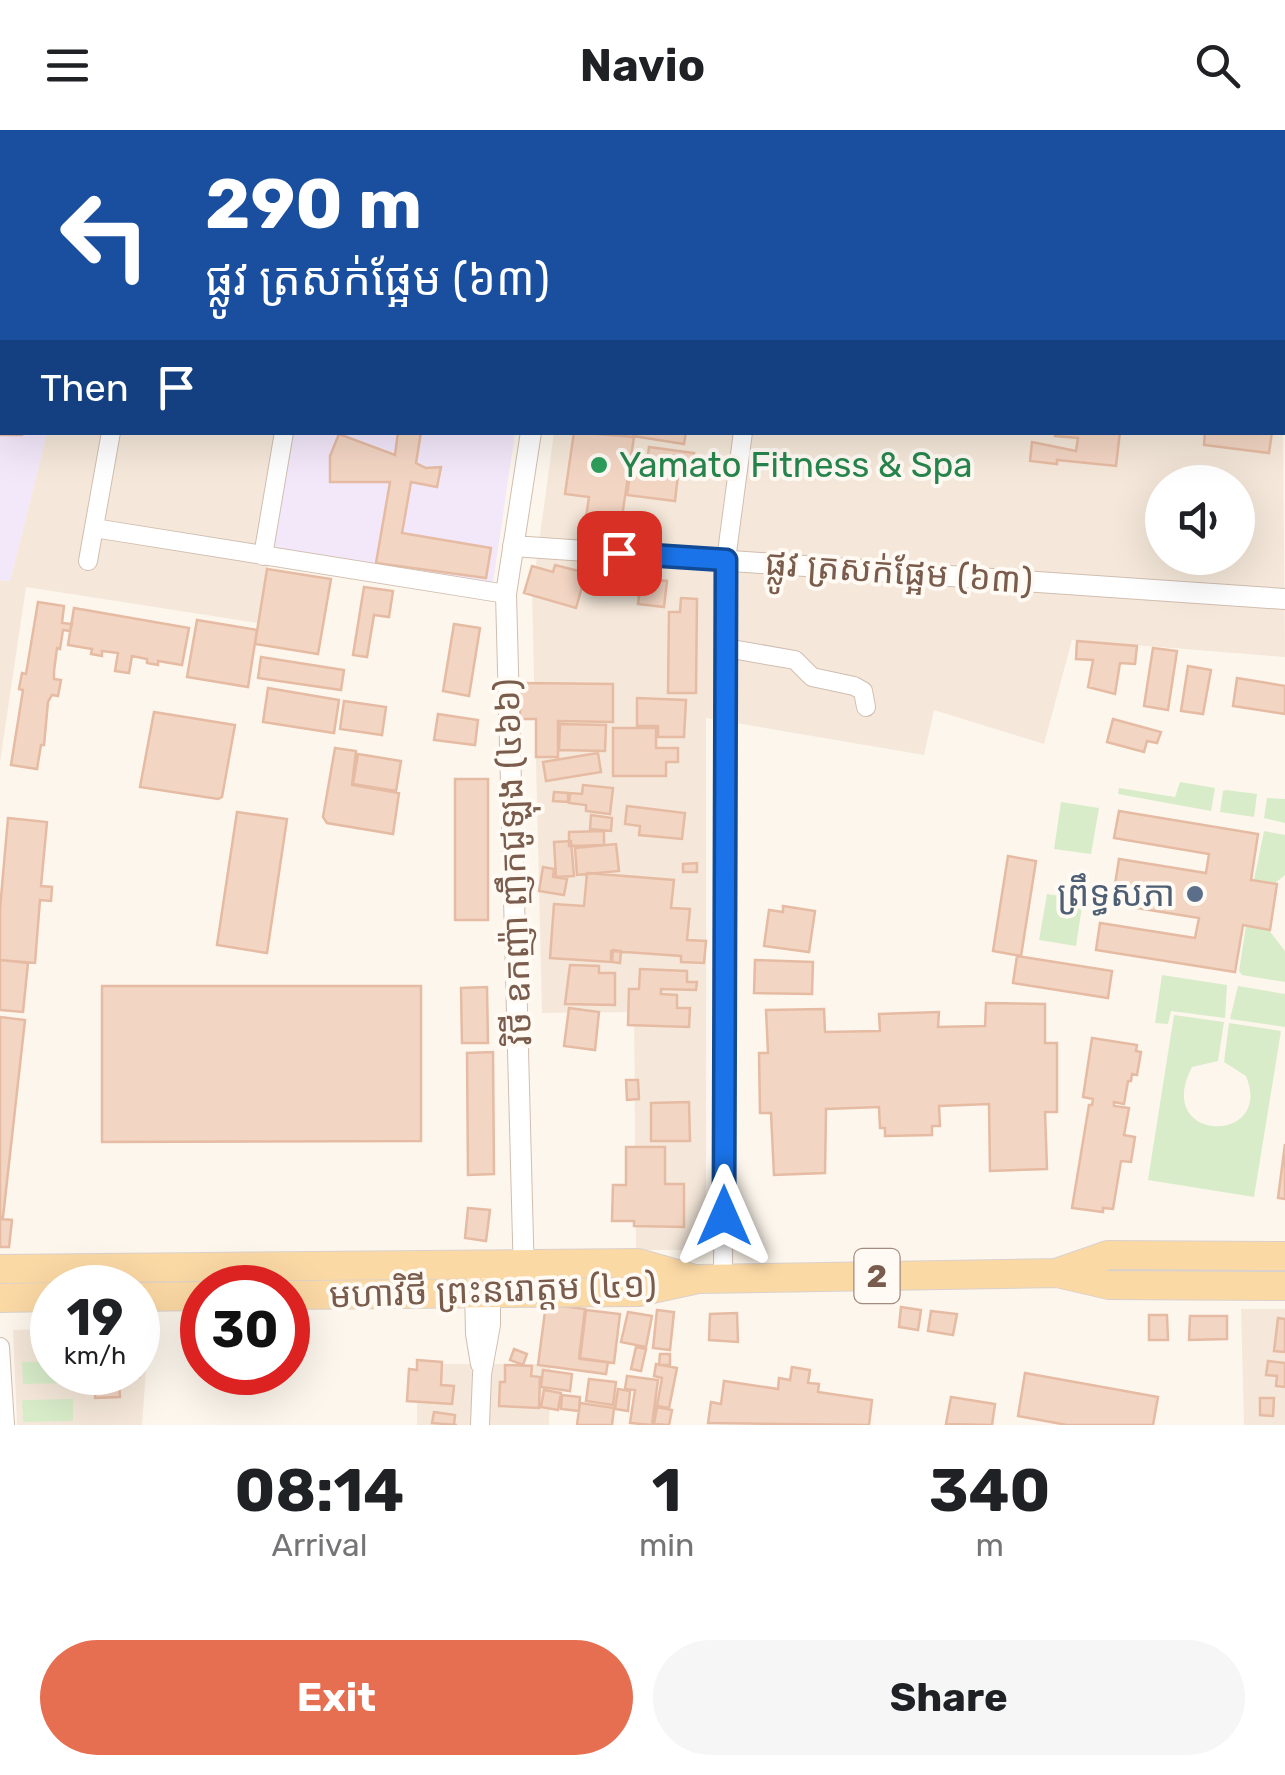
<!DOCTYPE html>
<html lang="en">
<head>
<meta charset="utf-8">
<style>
	body { margin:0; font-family:Rubik,"Noto Sans Khmer",sans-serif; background:#f6f6f6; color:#202124; height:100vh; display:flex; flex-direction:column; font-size:38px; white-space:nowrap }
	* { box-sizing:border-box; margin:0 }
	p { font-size:32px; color:#757577 }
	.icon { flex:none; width:55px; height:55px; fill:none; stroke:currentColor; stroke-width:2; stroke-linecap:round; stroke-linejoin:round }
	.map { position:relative; height:1295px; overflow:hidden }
	.drawer { display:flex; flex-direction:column; background:#fff; flex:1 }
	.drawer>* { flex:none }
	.guide { position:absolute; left:0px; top:0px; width:1285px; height:305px; box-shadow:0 10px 40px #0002; background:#1a4fa0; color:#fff; overflow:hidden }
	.buttons { position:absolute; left:1145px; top:335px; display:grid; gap:20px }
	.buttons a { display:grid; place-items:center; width:110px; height:110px; border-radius:50%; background:#fff; box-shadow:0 10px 40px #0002; font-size:50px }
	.speed { position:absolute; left:30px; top:1135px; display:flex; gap:20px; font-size:50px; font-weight:700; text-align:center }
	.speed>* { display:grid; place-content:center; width:130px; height:130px; border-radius:50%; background:#fff; box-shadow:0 10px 40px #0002; line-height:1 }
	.speed small { font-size:25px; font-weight:400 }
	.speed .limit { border:15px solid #d22; background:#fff; color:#111 }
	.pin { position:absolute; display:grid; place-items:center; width:85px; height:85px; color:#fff; margin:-42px; border-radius:20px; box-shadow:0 5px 15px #0006 }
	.me { position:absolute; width:110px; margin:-55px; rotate:0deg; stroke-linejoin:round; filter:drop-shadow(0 0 8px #0008) }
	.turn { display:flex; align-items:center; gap:35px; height:210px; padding:0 40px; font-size:45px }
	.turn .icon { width:130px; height:130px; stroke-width:2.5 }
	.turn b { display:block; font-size:70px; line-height:85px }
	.then { display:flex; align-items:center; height:95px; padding:0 40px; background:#0003; gap:20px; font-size:38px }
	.eta { display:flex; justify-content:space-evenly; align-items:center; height:170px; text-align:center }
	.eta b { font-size:60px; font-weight:700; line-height:70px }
	.button { display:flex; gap:20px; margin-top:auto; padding:20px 40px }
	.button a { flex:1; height:115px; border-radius:60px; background:#e76f51; color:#fff; font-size:40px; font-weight:700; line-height:115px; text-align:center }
	.button a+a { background:#f6f6f6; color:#202124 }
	header { display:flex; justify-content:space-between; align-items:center; height:130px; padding:0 40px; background:#fff; font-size:45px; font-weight:700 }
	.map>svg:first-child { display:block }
</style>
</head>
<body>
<header><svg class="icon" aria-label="menu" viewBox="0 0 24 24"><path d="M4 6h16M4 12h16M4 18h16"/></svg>Navio<svg class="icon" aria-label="search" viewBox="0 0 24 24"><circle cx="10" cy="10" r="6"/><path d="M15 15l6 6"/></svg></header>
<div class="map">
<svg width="1285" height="1295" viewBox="0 0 1285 1295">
	<rect width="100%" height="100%" fill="#fdf6ec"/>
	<!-- residential -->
	<path fill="#f5e8da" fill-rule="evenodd" d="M561,0h291l-291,2z
		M1282,187l3,340 -213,-17 -28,104 -110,-34 -10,45 -218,-37v532h-70l-2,-238 -92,1 -10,-420 22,-160 728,-1zM1162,352h76v76h-76z
		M47,303h245l-34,190 -232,-36 -26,175v-182l10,1z
		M1241,1179h44v116h-41z
		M138,1198h11l-7,97h-125l-4,-95 39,-1v43h86z
		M417,1234h134l-2,61h-132z"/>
	<!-- education -->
	<path fill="#f3e8fa" d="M0,0h104l-102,2v300l45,1 -37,148 -10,-1z
		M292,303h223l-22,150 -219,-35z"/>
	<!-- green -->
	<path fill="#d8ecc9" d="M1180,652l35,6 -4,23 -93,-17 1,-6 56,9z
		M1226,660l31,4 -3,23 -34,-5 3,-21z
		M1267,668l18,1v24l-21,-5z
		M1061,672l38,6 -8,46 -37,-5z
		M1264,701l21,4v40l-11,9 -20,-4z
		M1047,764l36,6 -7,46 -37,-6z
		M1246,796l22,3 17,22v31l-43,-7 -3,-4z
		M1162,845l65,10 -2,33 -54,-7 -3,13 -13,-1z
		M1238,856l47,8v33l-55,-8z
		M1174,885l50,7 -6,39 -26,6c-40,77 83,78 54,9l-22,-14 5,-39 52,8 -27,166 -106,-17z
		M52,1231v11l21,1v10l-50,1 -1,-22z
		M73,1269v22l-50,1 -1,-22z"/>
	<!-- building -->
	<path fill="#f3d5c3" stroke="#e6bba3" stroke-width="2.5" d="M1226,0h59v29l-3,-27z
		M0,72l2,230h20v3h-22z
		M398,302h23l-5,31 10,5 15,-1 -4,20 -26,-5 -9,51 89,15 -5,30 -110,-15 14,-81h-60v-26l9,-22 56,21z
		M574,302l60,5 -13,86 -35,-5 3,-21 -24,-3z
		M634,302h52l-2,12 -51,-8z
		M1055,302h65l-4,34 -59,-6v4l-27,-3 2,-19 44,9 2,-13 -23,-2z
		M1205,302h67l-3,21 -65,-8z
		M649,317l45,6 -2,16 -13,-2 -4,34 -48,-6 4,-27 15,3z
		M555,435l31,8 -10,35 -52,-15 8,-27 21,6z
		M267,439l64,10 -13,75 -63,-10z
		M641,449l26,2 -3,26 -26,-3z
		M364,457l29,4 -4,26 -15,-2 -7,42 -14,-2z
		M681,468l16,1 -1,94h-28l1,-81h11z
		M38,472l26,4 -2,17 10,1 -2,7 -7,-1 -3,19 -3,-1 -3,23v8l7,1 -3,16 -6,-1 -4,7 -4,43h-3l-4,24 -26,-4 12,-75 -4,-1 3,-16 4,1z
		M74,478l115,20 -7,37 -24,-4v4l-11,-2v-4l-15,-3 -3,17 -14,-2 3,-18 -16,-2v5l-11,-2 1,-5 -24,-4z
		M197,490l60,10 -9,57 -61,-10z
		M454,494l26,4 -11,68 -26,-5z
		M1077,511l60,5 -2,18 -15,-1 -5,31 -27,-7 5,-27 -17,-1z
		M1153,518l24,3 -9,59 -24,-4z
		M261,527l83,13 -3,20 -83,-12z
		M1188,536l23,4 -8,44 -22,-3z
		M1237,548l48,8v28l-52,-8z
		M521,553l92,1v38l-55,-1v36h-22v-38h-16z
		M268,558l71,12 -5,33 -71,-11z
		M637,568l49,2 -2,37h-26v-11h-21z
		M344,571l42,6 -4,28 -42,-6z
		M154,582l81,13 -13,72 -4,2 -78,-12z
		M438,584l40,6 -3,25 -41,-5z
		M1113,589l48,13 -4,11 -10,-2 -3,11 -37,-10z
		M560,594l46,1 -1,26 -46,-1z
		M613,598h43v20h22v14h-12v14h-53z
		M335,618l21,3 -4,34 47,8 -6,41 -66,-11 -4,-6z
		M598,623l3,19 -55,9 -3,-19z
		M358,624l43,7 -5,30 -43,-7z
		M455,649h33v141h-33z
		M583,655l30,3 -3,26 -24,-3v-6l-17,-2 1,-10 12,1z
		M554,662l14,1v9l-15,-1z
		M627,676l58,7 -3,26 -43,-4 1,-9 -15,-2z
		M1119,681l139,23 -7,46 26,4 -7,46 -27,-5 -8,47 -139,-22 4,-27 95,15 4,-20 -87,-14 7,-45 87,14 3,-19 -95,-16z
		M237,682l50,7 -20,134 -50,-8z
		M591,685l21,3 -1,13 -21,-2z
		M8,688l39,4 -6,64 11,1 -1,14 -11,-1 -5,63 -35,-3v-51z
		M604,701v14l-35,1v-14z
		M571,711l3,35 -18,1 -2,-35z
		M616,714l3,27 -42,4 -2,-27z
		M1008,726l28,5 -15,95 -28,-5z
		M697,733v9h-14v-8z
		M543,737l11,2 -1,8 14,2 -3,16 -25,-4z
		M587,743l87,7 -3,28 19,1 -3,31 19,1 -2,22 -23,-1v-6l-70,-5v11l-61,-4 4,-54 30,2z
		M783,776l32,5 -6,41 -45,-6 5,-36 14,2z
		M613,820l8,1 -1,12 -8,-1z
		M1017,826l95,15 -4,27 -95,-15z
		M0,830l28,3 -5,49 -23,-2z
		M755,830l58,2 -1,32 -58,-1z
		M570,835l29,1v7h16v32l-50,-1z
		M640,839l47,2v11h10l-1,8 -35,-1v5l16,1v13h13l-1,19 -61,-2 1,-36h10z
		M102,856h319v155l-319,1z
		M487,857l1,56h-26l-1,-55z
		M986,873l59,1v39h12v69h-12l2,57 -57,2 -1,-67 -50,2 1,20h-8v9l-47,1v-8h-5l-1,-21 -53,2 -1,64 -51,2 -3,-62h-11l-1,-60h9l-2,-43 58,-1 1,23 55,-1 -1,-17 60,-2 -1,15 47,-1z
		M569,878l30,4 -4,38 -31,-4z
		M0,887l25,3 -22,197h-3z
		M1092,908l45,7 -1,6 5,1 -4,23 -5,-1 -1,7h-3l-4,23 -10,-2v4l15,2 -5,27 11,2 -4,25 -10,-1 -8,48 -10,-1v4l-31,-4 17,-103h3l1,-6 -10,-2z
		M493,922l1,122 -26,1 -1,-122z
		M626,950h12l1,19 -12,1z
		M689,972l1,39h-39v-38z
		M1285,1014v55l-7,-1z
		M626,1017h39v37h19v43l-50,-1v-5h-22l1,-36h13z
		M468,1078l22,2 -4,31 -21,-3z
		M0,1089l12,1 -3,27h-9z
		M546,1174l39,5 -6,49 29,4 -2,12 -68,-9z
		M901,1177l20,3 -3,20 -19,-3z
		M586,1180l34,4 -6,49 -34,-4z
		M657,1180l17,2 -4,38 -17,-2z
		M931,1181l26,3 -4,21 -25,-4z
		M628,1182l24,4 -6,31 -25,-5z
		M737,1183l1,29 -29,-2 1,-26z
		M1149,1185h18l1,25h-19z
		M1190,1186h37v23l-38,1z
		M1278,1188l7,1v33l-11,-1z
		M636,1217l10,2 -5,22 -10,-2z
		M514,1219l13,5 -4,11 -13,-5z
		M660,1224h10v11h-11z
		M138,1228l1,19 -31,-2v-3h30z
		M417,1230l25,2 -1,23 13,1 -2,18 -45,-3 2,-32 8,1z
		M1268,1231l17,2v24l-9,-1 1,-10 -11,-1z
		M656,1234l21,4 -8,40 -12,-2 5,-28 -8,-2z
		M505,1235l27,1 -1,10 9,1 -1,31 -40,-2 1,-24h5z
		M792,1237l18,3 -2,13 11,1 -1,8 54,8 -3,25 -161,-2 3,-21 10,2 3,-23 54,8 1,-11 11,2z
		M543,1240l29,4 -2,17 -29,-4z
		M1025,1243l133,24 -5,28h-86l-49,-9z
		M627,1246l31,4 -6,45 -22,-2 5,-33 -10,-1z
		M589,1249l27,3 -3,23 -27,-4z
		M119,1251l1,16 -25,1v-16z
		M618,1259l12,2 -2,20 -13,-2z
		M544,1260l17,3 -3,17 -17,-3z
		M562,1265l18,2 -1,14 -18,-2z
		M951,1267l44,7 -3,21 -46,-1z
		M1260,1268h14l-1,18 -13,-1z
		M580,1273l34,5 -2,17h-35z
		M657,1277l15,3 -3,15 -15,-1z
		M434,1282l21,3 -1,10h3l-25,-2z"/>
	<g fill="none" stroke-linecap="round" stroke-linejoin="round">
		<defs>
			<path id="minor" d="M1282,206l3,1
				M94,398l412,66
				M263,426l21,-124
				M88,431l23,-129
				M726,518l69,12 17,17 42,9 9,5 3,16
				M723,1149l3,-719 17,-128
				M474,1155l1,49 5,30
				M0,1217l5,78
				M480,1295l2,-51 9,-49v-61"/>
			<path id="tertiary" d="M579,2l1,-2
				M513,416l772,53
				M524,1148l-18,-684 25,-162"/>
			<path id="primary" d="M0,1139l638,-6 53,15
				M1059,1142l49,-17 177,1
				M288,1165l350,-3 60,-13 359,-6 52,12 176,1
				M138,1167l64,-1
				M0,1168l52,-1"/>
		</defs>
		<!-- minor casing -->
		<use href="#minor" stroke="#d1beb0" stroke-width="20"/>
		<!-- tertiary casing -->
		<use href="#tertiary" stroke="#d1beb0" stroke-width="22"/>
		<!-- primary casing -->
		<use href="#primary" stroke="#dad1cd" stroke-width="30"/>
		<!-- minor -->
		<use href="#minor" stroke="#fff" stroke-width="18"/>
		<!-- tertiary -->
		<use href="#tertiary" stroke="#fff" stroke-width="20"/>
		<!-- primary -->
		<use href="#primary" stroke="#fbd9a5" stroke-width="28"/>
	</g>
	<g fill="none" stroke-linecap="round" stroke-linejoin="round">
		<defs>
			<path id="route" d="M619,423l107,7 -2,656"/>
		</defs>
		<!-- route casing -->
		<use href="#route" stroke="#114b97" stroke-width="25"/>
		<!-- route -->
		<use href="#route" stroke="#1a73e8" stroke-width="18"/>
	</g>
	<!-- markers -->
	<circle fill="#2e9e5b" stroke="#fffaf3" stroke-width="4" cx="599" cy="335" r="10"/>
	<circle fill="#5c6f8a" stroke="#fffaf3" stroke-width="4" cx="1195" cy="764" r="10"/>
	<g text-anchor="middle" stroke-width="8" stroke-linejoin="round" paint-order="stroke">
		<!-- shield labels -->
		<rect fill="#fffaf3" stroke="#a28b7f" stroke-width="2.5" x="854.5" y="1119" width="45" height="54" rx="8"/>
		<g font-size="32" font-weight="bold" fill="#7a5c4d">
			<text x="877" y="1157">2</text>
		</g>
		<!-- leisure labels -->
		<g font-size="35" fill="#27864d" stroke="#fffaf3" text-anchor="start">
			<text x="619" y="347">Yamato Fitness &amp; Spa</text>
		</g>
		<!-- street labels -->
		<g font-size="35" fill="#7a5c4d" stroke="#fffaf3">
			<text transform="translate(899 442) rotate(4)" y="12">ផ្លូវ ត្រសក់ផ្អែម (៦៣)</text>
			<text transform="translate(513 732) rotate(-92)" y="12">វិថី ឧកញ៉ា ញឹកជូឡុង (៤៦៦)</text>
			<text transform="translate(493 1160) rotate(-2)" y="12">មហាវិថី ព្រះនរោត្តម (៤១)</text>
		</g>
		<!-- service labels -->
		<g font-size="35" fill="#4e5e75" stroke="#fffaf3" text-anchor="end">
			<text x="1175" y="776">ព្រឹទ្ធសភា</text>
		</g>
	</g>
</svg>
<div class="buttons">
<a><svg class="icon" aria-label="sound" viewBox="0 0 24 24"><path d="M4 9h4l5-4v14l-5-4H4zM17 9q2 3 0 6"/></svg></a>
</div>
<div class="speed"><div>19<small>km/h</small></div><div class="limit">30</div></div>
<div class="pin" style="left:619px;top:423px;background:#d93025"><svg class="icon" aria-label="arrive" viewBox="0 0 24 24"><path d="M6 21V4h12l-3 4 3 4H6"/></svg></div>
<svg class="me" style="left:724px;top:1086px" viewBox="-20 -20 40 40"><path d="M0-17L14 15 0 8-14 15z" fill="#1a73e8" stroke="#fff" stroke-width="4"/></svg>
<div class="guide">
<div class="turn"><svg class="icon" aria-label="left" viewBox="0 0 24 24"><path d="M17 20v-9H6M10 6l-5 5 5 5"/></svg><div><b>290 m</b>ផ្លូវ ត្រសក់ផ្អែម (៦៣)</div></div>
<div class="then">Then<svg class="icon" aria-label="arrive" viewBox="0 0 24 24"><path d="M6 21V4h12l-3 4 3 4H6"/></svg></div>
</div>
</div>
<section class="drawer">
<div class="eta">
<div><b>08:14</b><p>Arrival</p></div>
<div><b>1</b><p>min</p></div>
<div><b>340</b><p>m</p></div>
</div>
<div class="button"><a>Exit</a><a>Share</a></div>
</section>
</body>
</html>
